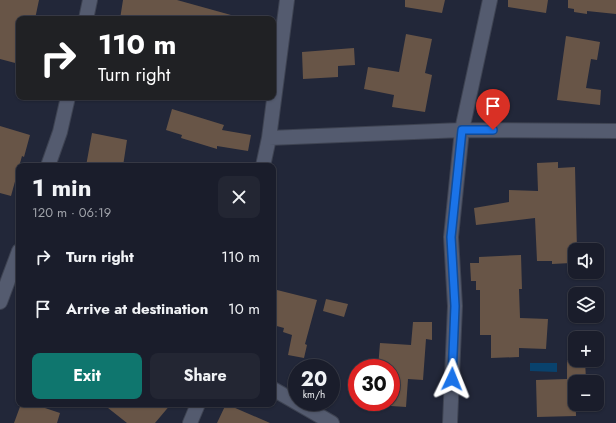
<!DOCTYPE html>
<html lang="en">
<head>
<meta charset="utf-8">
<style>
	body { margin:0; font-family:Jost,sans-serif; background:#232633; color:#f1f3f6; height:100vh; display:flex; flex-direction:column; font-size:15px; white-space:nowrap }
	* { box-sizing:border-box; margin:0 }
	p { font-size:13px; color:#9fa2a9 }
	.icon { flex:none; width:22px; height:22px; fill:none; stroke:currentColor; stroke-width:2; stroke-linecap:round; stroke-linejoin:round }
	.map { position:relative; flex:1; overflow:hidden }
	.details { position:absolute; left:16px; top:163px; width:260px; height:244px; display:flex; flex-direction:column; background:#1a1d2b; border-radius:8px; box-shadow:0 1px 3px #0004,0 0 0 1px #383b47 }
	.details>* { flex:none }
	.banner { position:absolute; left:16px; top:16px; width:260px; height:84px; border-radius:8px; box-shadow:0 1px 3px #0004,0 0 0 1px #383b47; background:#202124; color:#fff; overflow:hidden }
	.fabs { position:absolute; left:568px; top:243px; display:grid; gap:8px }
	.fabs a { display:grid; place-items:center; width:36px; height:36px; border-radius:8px; background:#1a1d2b; box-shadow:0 1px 3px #0004,0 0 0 1px #383b47; font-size:20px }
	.speed { position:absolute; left:288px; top:359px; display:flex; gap:8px; font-size:20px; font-weight:700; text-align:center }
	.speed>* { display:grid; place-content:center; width:52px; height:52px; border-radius:50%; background:#1a1d2b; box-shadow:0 1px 3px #0004,0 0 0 1px #383b47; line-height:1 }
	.speed small { font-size:10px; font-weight:400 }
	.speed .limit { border:6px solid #d22; background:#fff; color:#111 }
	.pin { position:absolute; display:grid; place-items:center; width:34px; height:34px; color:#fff; margin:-41px -17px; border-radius:50% 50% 50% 0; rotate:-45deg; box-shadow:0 0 4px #0007 }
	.pin .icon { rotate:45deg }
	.me { position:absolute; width:44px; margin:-22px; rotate:2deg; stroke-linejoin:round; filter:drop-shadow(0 0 3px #0008) }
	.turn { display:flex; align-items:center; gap:14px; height:84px; padding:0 16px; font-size:18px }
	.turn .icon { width:52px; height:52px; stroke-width:2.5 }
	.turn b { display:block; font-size:28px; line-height:34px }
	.round { display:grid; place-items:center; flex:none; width:42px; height:42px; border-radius:8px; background:#232633 }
	.headline { display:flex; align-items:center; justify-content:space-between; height:68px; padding:0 16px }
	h1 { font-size:24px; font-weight:700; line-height:30px }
	.button { display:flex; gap:8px; margin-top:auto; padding:8px 16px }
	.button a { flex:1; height:46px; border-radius:8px; background:#0f766e; color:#fff; font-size:16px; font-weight:700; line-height:46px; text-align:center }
	.button a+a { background:#232633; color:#f1f3f6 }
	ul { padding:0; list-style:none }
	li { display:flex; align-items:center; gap:12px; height:52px; padding:0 16px }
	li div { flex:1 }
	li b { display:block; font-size:15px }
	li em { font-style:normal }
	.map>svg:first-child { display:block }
</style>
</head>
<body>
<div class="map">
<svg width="616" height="423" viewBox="0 0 616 423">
	<rect width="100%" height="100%" fill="#222739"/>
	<!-- water -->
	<path fill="#09426d" d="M530,363h27v9l-27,-1z"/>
	<!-- building -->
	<path fill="#685547" d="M0,0h39l-4,19h-16v45l-19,-5z
		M123,0h54l54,15 -1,4h-110z
		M405,0h40l-3,13 -37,-6z
		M508,0h40l-2,13 -38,-6z
		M568,0h48v14l-29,-3v3l-13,-2v-3l-6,-1z
		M406,34l26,5 -7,34 7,2 -7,37 -33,-5 2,-12 -30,-6 4,-22 31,5z
		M566,36l34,6 -3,18 -6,-1 -5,29 15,2 -1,15 -43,-5z
		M354,48l1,17 -17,1v11l-35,2 -1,-27z
		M172,109l52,16 -2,5 29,5 -3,16 -31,-5v3l-36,-11 1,-3 -16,-5z
		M0,126l30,9 -6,22 -2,-1 -11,40 -11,-3z
		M92,133l35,7 -4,26h-37z
		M558,162v6l17,-1 2,83 -6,2v11l-19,1v-3h-15l-2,-43 -59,7 -2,-17 35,-6v-12l29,1 -1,-28z
		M521,255l1,34h-3l1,29 28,1 -2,30 -27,-1v9l-28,1v-23h-11v-45h-4v-9h-5l-1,-18h9v-6z
		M273,289l44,11 -12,44 2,1 -3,13 -16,-3 4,-20 -9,-3 1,-4 -11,-3z
		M326,299l22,5 -4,13 -21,-6z
		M413,322h19v18l-6,-1 -3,41 -15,-1 -2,28 -15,-1v-38h-13l2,-25 31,2z
		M567,360h18l1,20h-11l1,36 -39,1 -1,-37 31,-1z
		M21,404h12l27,9 -3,10h-43z
		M103,404h68l-16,19h-28z
		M226,404l44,19h-53z"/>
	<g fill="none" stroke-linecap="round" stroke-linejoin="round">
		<defs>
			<path id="street" d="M86,19l4,-19
				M269,138l193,-8 154,1
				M48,166l12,-34 8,-35
				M263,166l6,-28 18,-138
				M0,302l19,-51
				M273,389l59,34
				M190,423l8,-19
				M450,423l5,-117 -4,-69 11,-107 28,-130"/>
		</defs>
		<!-- street casing -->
		<use href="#street" stroke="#3e4352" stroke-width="16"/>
		<!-- street -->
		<use href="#street" stroke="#545b6f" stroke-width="14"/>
	</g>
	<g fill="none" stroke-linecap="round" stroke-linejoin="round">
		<defs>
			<path id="route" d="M452,379l3,-73 -4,-69 11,-107h31"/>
		</defs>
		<!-- route casing -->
		<use href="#route" stroke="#114b97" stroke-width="10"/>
		<!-- route -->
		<use href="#route" stroke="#1a73e8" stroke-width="7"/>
	</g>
</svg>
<div class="fabs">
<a><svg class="icon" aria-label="sound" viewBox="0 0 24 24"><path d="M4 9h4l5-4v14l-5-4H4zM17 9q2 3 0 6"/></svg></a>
<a><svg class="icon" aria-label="layers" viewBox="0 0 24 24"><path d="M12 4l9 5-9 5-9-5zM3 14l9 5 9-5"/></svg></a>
<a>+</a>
<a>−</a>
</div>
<div class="speed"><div>20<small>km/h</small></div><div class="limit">30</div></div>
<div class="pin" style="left:493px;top:130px;background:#d93025"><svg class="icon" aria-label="arrive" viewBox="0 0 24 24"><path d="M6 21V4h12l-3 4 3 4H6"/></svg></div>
<svg class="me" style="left:452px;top:379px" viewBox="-20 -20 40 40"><path d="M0-17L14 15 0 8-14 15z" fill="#1a73e8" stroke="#fff" stroke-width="4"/></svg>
<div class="banner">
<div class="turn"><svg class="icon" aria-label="right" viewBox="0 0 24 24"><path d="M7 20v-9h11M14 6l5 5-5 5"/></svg><div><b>110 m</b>Turn right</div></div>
</div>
<section class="details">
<div class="headline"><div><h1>1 min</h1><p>120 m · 06:19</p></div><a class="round"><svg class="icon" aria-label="close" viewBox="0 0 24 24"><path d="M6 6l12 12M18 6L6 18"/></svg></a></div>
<ul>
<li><svg class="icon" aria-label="right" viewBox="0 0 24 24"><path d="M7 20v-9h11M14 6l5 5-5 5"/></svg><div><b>Turn right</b></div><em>110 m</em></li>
<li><svg class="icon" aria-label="arrive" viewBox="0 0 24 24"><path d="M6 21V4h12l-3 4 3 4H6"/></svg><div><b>Arrive at destination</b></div><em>10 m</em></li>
</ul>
<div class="button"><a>Exit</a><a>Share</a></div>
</section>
</div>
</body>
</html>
